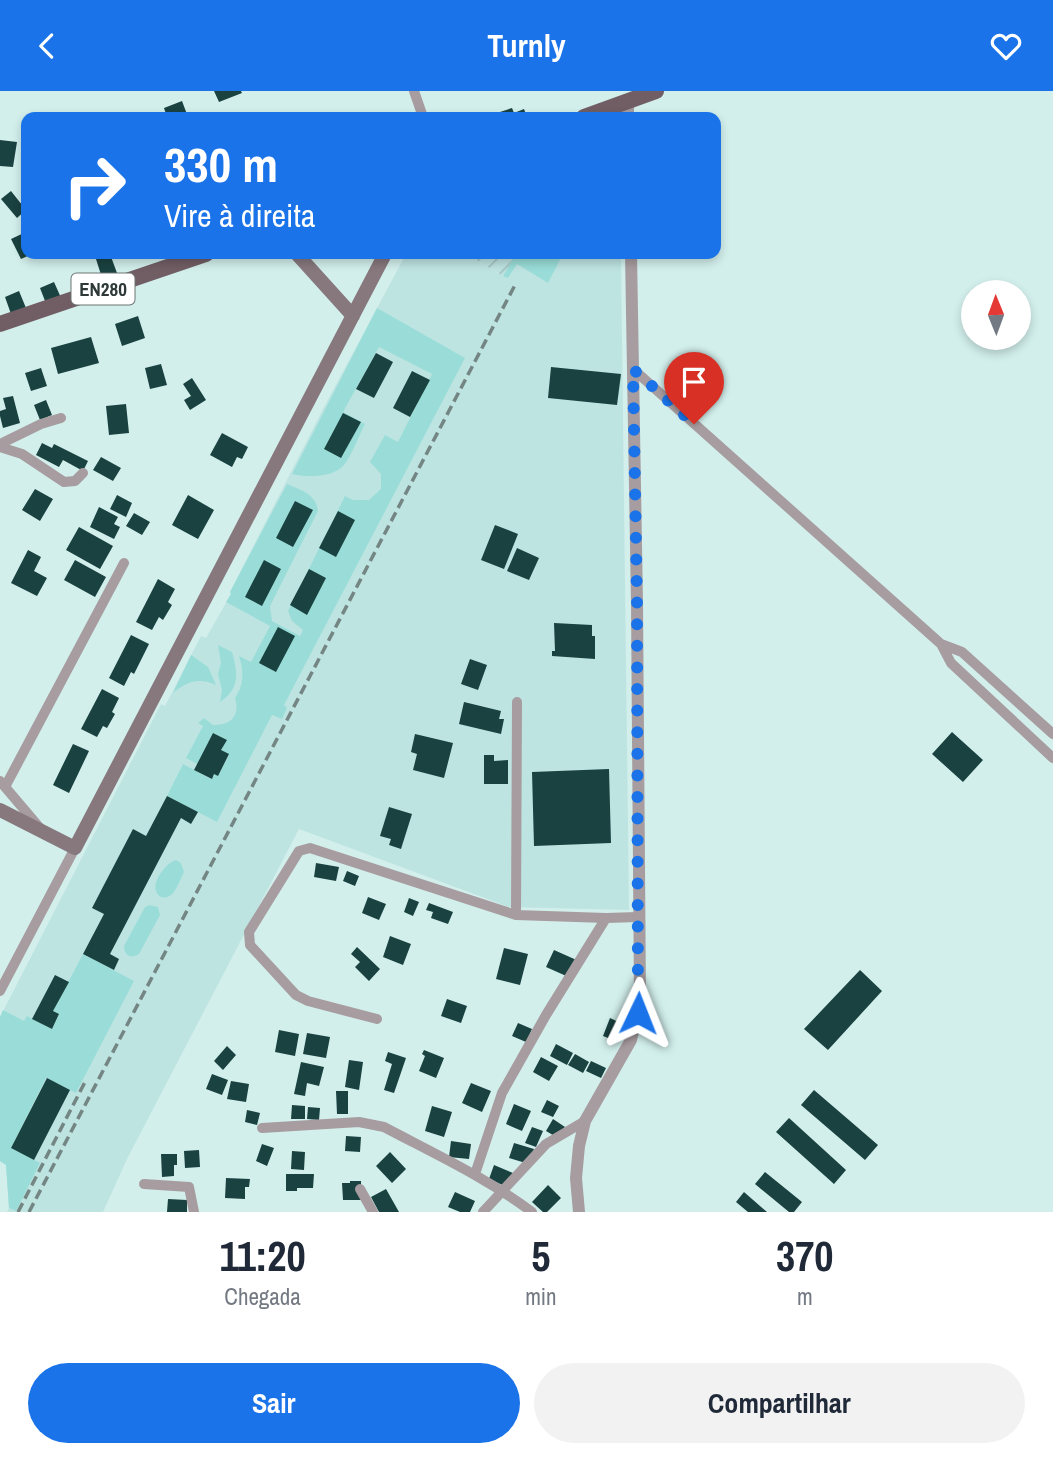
<!DOCTYPE html>
<html lang="pt">
<head>
<meta charset="utf-8">
<style>
	body { margin:0; font-family:"Archivo Narrow",sans-serif; background:#f2f2f3; color:#1f2937; height:100vh; display:flex; flex-direction:column; font-size:26px; white-space:nowrap }
	* { box-sizing:border-box; margin:0 }
	p { font-size:23px; color:#747a83 }
	.icon { flex:none; width:38px; height:38px; fill:none; stroke:currentColor; stroke-width:2; stroke-linecap:round; stroke-linejoin:round }
	.map { position:relative; height:1121px; overflow:hidden }
	.panel { display:flex; flex-direction:column; background:#fff; flex:1 }
	.panel>* { flex:none }
	.top-card { position:absolute; left:21px; top:21px; width:700px; height:147px; border-radius:14px; box-shadow:0 4px 10px #0003; background:#1a73e8; color:#fff; overflow:hidden }
	.needle { width:46px; rotate:359deg }
	.fabs { position:absolute; left:961px; top:189px; display:grid; gap:14px }
	.fabs a { display:grid; place-items:center; width:70px; height:70px; border-radius:50%; background:#fff; box-shadow:0 4px 10px #0003; font-size:35px }
	.pin { position:absolute; display:grid; place-items:center; width:60px; height:60px; color:#fff; margin:-72px -30px; border-radius:50% 50% 50% 0; rotate:-45deg; box-shadow:0 0 7px #0007 }
	.pin .icon { rotate:45deg }
	.me { position:absolute; width:77px; margin:-38px; rotate:2deg; stroke-linejoin:round; filter:drop-shadow(0 0 5px #0008) }
	.turn { display:flex; align-items:center; gap:24px; height:147px; padding:0 28px; font-size:32px }
	.turn .icon { width:91px; height:91px; stroke-width:2.5 }
	.turn b { display:block; font-size:49px; line-height:60px }
	.eta { display:flex; justify-content:space-evenly; align-items:center; height:119px; text-align:center }
	.eta b { font-size:42px; font-weight:700; line-height:49px }
	.action { display:flex; gap:14px; margin-top:auto; padding:14px 28px }
	.action a { flex:1; height:80px; border-radius:42px; background:#1a73e8; color:#fff; font-size:28px; font-weight:700; line-height:80px; text-align:center }
	.action a+a { background:#f2f2f3; color:#1f2937 }
	header { display:flex; justify-content:space-between; align-items:center; height:91px; padding:0 28px; background:#1a73e8; color:#fff; font-size:32px; font-weight:700 }
	.map>svg:first-child { display:block }
</style>
</head>
<body>
<header><svg class="icon" aria-label="back" viewBox="0 0 24 24"><path d="M15 5l-7 7 7 7"/></svg>Turnly<svg class="icon" aria-label="heart" viewBox="0 0 24 24"><path d="M12 20l-8-8c-3-5 5-10 8-4 3-6 11-1 8 4z"/></svg></header>
<div class="map">
<svg width="1053" height="1121" viewBox="0 0 1053 1121">
	<defs>
		<pattern id="industrial-furrows" width="10" height="10" patternUnits="userSpaceOnUse" patternTransform="scale(1.75)"><rect width="10" height="10" fill="#bee4e2"/><path d="M-1 1l2-2M0 10L10 0M9 11l2-2" fill="none" stroke="#a4c4c2"/></pattern>
	</defs>
	<rect width="100%" height="100%" fill="#d2efec"/>
	<!-- built -->
	<path fill="#bee4e2" d="M406,163h60l37,22 13,-22h105l8,656 -120,-3 -210,-78 -172,330 -24,53h-96l2,-4 -3,-43 -6,-4v-144l161,-313 4,2 36,-70 5,2 25,-44 -1,-2 93,-183z"/>
	<!-- industrial -->
	<path fill="url(#industrial-furrows)" d="M466,163h50l-13,22z"/>
	<!-- green -->
	<path fill="#9addd8" d="M516,163h47l-15,29 -31,-19 -9,14 -5,-2z
		M377,217l88,50 -181,347 3,3 -5,11 -10,-4 -55,107 -50,-26 16,-32 28,15 3,-5 4,2 11,-21 -8,-5 5,-10 -13,-7 -16,31 -11,-6 17,-32 -5,-3 6,-5 9,7c19,0 27,-10 22,-27 9,-14 9,-26 4,-42l12,6 19,-36 -44,-24 5,-8 -1,-2 57,-108c14,6 29,10 31,27l-48,95 2,15 28,15 3,-6 -11,-9 -4,-10 57,-115 8,4h16l12,-11v-15l-11,-12 15,-27 13,7 34,-68 -53,-27 -36,65 22,12c-6,11 -15,37 -24,44 -13,10 -36,9 -49,6z
		M218,554l14,7c6,21 8,37 -12,50l2,-12 -4,-16 3,-11z
		M191,564l17,12 8,18c-17,-8 -30,-3 -43,8z
		M176,769l5,3 3,9c-3,6 -6,14 -10,20 -5,7 -15,8 -18,-1 -4,-10 11,-29 20,-31z
		M150,814l8,2 2,8 -21,39c-7,5 -15,2 -15,-8l21,-39z
		M83,863l51,27 -58,112 -30,-15 -35,70 29,15 -24,48 -7,-3 -3,-43 -6,-4v-144l3,-7 21,11 3,-5 25,13 7,-14 -6,-4z"/>
	<!-- building -->
	<path fill="#1a4240" d="M214,0h27l1,2 -23,9z
		M182,10l6,16h-21l-3,-9z
		M512,17l2,5 10,-4 3,8h-25l-2,-5z
		M0,49l17,2 -4,25 -13,-1z
		M11,100l15,19 -9,8 -16,-19z
		M26,141v22h6l-11,5 -10,-20z
		M110,163l7,19 -15,5 -6,-19z
		M54,191l8,18 -15,6 -7,-18z
		M19,200l7,17 -15,6 -6,-17z
		M138,225l7,22 -23,8 -7,-22z
		M91,246l8,26 -41,11 -7,-26z
		M376,262l17,9 -19,36 -18,-9z
		M161,273l6,21 -17,4 -5,-21z
		M551,276l70,7 -4,31 -69,-7z
		M41,277l6,18 -16,5 -6,-18z
		M412,280l18,9 -20,37 -17,-9z
		M192,287l14,22 -16,10 -6,-10 7,-4 -8,-12z
		M13,305l7,27 -17,5 -3,-12v-5l6,-2 -3,-11z
		M46,309l6,15 -12,5 -6,-15z
		M126,313l3,29 -20,2 -3,-29z
		M343,322l18,9 -20,36 -17,-9z
		M222,342l26,14 -6,12 -5,-2 -5,10 -22,-12z
		M42,352l10,5 2,-4 34,17 -5,10 -20,-11 -4,7 -23,-12z
		M101,366l20,11 -8,13 -20,-11z
		M35,398l18,10 -13,22 -18,-11z
		M117,404l15,8 -6,14 -16,-8z
		M188,404l26,15 -16,29 -26,-14z
		M295,410l18,9 -20,37 -17,-9z
		M99,416l19,10 -4,7 6,3 -6,12 -24,-12z
		M338,420l17,9 -19,37 -17,-9z
		M134,422l16,9 -8,13 -16,-9z
		M495,434l23,9 -14,35 -23,-9z
		M79,436l34,19 -13,23 -34,-19z
		M517,457l22,10 -10,22 -22,-9z
		M28,459l13,7 -7,14 13,7 -10,18 -26,-13z
		M75,469l31,17 -11,20 -31,-17z
		M264,469l17,9 -19,37 -17,-9z
		M309,478l17,9 -19,37 -17,-10z
		M158,488l17,10 -7,13 4,3 -9,15 -4,-3 -7,13 -16,-8z
		M554,532l38,2v11h3v23l-43,-3v-5h3z
		M278,536l17,9 -19,36 -17,-9z
		M131,544l18,9 -15,30 -3,-2 -7,14 -15,-8z
		M470,568l17,6 -9,25 -17,-6z
		M102,598l17,9 -7,14 3,2 -8,14 -4,-2 -6,11 -16,-8z
		M464,611l37,9 -2,8h5l-3,15 -42,-10z
		M952,641l31,28 -20,22 -31,-28z
		M213,642l14,7 -6,10 8,4 -11,22 -4,-2 -2,5 -18,-9z
		M415,643l38,9 -9,35 -31,-8 4,-16 -6,-2z
		M73,653l16,7 -20,42 -16,-8z
		M484,664h10v6l14,-1v24h-24z
		M609,678l2,74 -77,3 -2,-74z
		M167,705l31,16 -7,12 -10,-6 -71,136 9,5 -5,11 -31,-16 21,-40 -12,-6 41,-79 13,7z
		M389,716l23,7 -11,35 -12,-4 2,-6 -11,-3z
		M316,772l23,4 -3,14 -22,-4z
		M347,780l12,5 -4,10 -12,-5z
		M368,806l18,7 -7,16 -17,-7z
		M409,807l10,4 -6,14 -9,-4z
		M429,812l24,9 -5,12 -17,-6 2,-6 -7,-2z
		M390,845l21,8 -8,21 -20,-8z
		M357,856l23,22 -11,12 -14,-14 5,-5 -9,-8z
		M504,857l24,6 -8,31 -24,-6z
		M554,859l27,12 -8,17 -27,-12z
		M860,879l22,21 -54,59 -24,-21z
		M55,884l14,7 -16,29 6,3 -7,15 -20,-10z
		M447,908l20,7 -6,17 -20,-7z
		M610,927l13,6 -7,17 -13,-5z
		M518,932l14,6 -6,13 -14,-6z
		M279,939l20,4 -4,22 -20,-4z
		M307,942l23,4 -4,21 -23,-4z
		M556,953l17,9 -6,12 -17,-9z
		M227,955l9,9 -13,15 -9,-9z
		M424,959l20,8 -8,20 -17,-7 6,-15 -3,-2z
		M388,961l18,6 -12,35 -10,-3 8,-26 -7,-3z
		M575,963l14,8 -6,11 -15,-8z
		M541,966l17,9 -9,15 -16,-9z
		M349,969l14,2 -4,28 -14,-3z
		M591,970l15,7 -5,10 -15,-7z
		M301,971l23,5 -5,19 -12,-3 -2,13 -11,-2z
		M212,983l16,6 -6,15 -16,-6z
		M47,987l23,12 -36,70 -23,-12z
		M231,990l18,3 -3,18 -19,-3z
		M471,992l20,8 -9,21 -20,-9z
		M814,999l64,55 -13,15 -64,-55z
		M336,1000h12v23h-11z
		M547,1009l12,6 -6,11 -12,-5z
		M514,1013l17,7 -9,20 -16,-7z
		M292,1014l13,1v13h-14z
		M432,1015l20,6 -8,25 -19,-6z
		M308,1016l12,1 -1,12 -12,-1z
		M247,1019l13,3 -3,12 -12,-3z
		M789,1027l57,52 -12,14 -58,-52z
		M553,1028l12,8 -7,11 -12,-7z
		M532,1036l11,4 -7,16 -11,-4z
		M346,1045l15,1 -1,15 -15,-1z
		M451,1050l20,3 -2,15 -20,-2z
		M514,1052l20,6 -5,15 -20,-6z
		M262,1053l12,4 -7,18 -11,-5z
		M199,1059l1,17 -15,1 -1,-17z
		M292,1060l13,1 -1,18 -13,-1z
		M390,1061l16,17 -14,14 -16,-17z
		M161,1063h16v11h-3v11l-12,1z
		M494,1074l19,8 -6,14 -18,-8z
		M765,1081l37,30 -8,10h-5l-34,-28z
		M286,1083h28l-1,14h-16v3h-11z
		M226,1087l24,1 -1,8h-4v12l-20,-1z
		M350,1090h11v19h-18l-1,-17h8z
		M548,1094l13,13 -14,14h-4l-11,-10z
		M386,1098l13,23h-20l-8,-15z
		M455,1101l20,9 -5,11h-10l-12,-5z
		M744,1101l23,20h-19l-12,-10z
		M168,1108l19,1v12h-20z"/>
	<g fill="none" stroke-linecap="round" stroke-linejoin="round">
		<!-- minor -->
		<path stroke="#a79c9f" stroke-width="10" d="M414,0l9,26
			M633,278l308,275 21,8 91,82
			M0,353l41,-20 20,-6
			M0,356l22,7 42,28 11,-1 8,-8
			M941,553l10,19 102,95
			M0,690l39,46
			M5,696l119,-224
			M516,824l1,-213
			M0,900l75,-143
			M377,928l-69,-18 -12,-6 -46,-50 -1,-13 50,-81 11,-3 206,67 90,3
			M262,1037l97,-6 25,5c51,27 103,51 148,85
			M475,1083l27,-81 44,-78 60,-97 32,-1
			M144,1093l45,3 5,25
			M360,1098l13,23
			M483,1121l63,-68 39,-23"/>
		<!-- tertiary -->
		<path stroke="#a79c9f" stroke-width="12" d="M628,10v16
			M579,1121l-3,-34 3,-32 6,-25 46,-81 9,-40 -3,-397 -6,-349"/>
		<!-- secondary -->
		<path stroke="#87787d" stroke-width="14" d="M297,163l56,62
			M0,719l75,38 310,-594"/>
		<!-- primary -->
		<path stroke="#715e64" stroke-width="16" d="M584,26l72,-26
			M0,233l206,-70"/>
		<!-- rail -->
		<path stroke="#748684" stroke-width="3.5" stroke-dasharray="10 5" stroke-linecap="butt" d="M18,1121l67,-130
			M29,1121l486,-927"/>
	</g>
	<g fill="none" stroke-linecap="round" stroke-linejoin="round">
		<!-- route -->
		<path stroke="#1a73e8" stroke-width="12" stroke-dasharray="0 21.6" d="M638,922l-1,-410 -4,-234 61,55"/>
	</g>
	<g text-anchor="middle" stroke-width="7" stroke-linejoin="round" paint-order="stroke">
		<!-- shield labels -->
		<rect fill="#fff" stroke="#6c7473" stroke-width="2" x="71.5" y="182.5" width="63" height="31" rx="5"/>
		<g font-size="19" font-weight="bold" fill="#2d3837">
			<text x="103" y="205">EN280</text>
		</g>
	</g>
</svg>
<div class="fabs">
<a><svg class="needle" viewBox="-14 -14 28 28"><path d="M0-13l5 13h-10z" fill="#e53935"/><path d="M0 13l5-13h-10z" fill="#747a83"/></svg></a>
</div>
<div class="pin" style="left:694px;top:333px;background:#d93025"><svg class="icon" aria-label="arrive" viewBox="0 0 24 24"><path d="M6 21V4h12l-3 4 3 4H6"/></svg></div>
<svg class="me" style="left:638px;top:922px" viewBox="-20 -20 40 40"><path d="M0-17L14 15 0 8-14 15z" fill="#1a73e8" stroke="#fff" stroke-width="4"/></svg>
<div class="top-card">
<div class="turn"><svg class="icon" aria-label="right" viewBox="0 0 24 24"><path d="M7 20v-9h11M14 6l5 5-5 5"/></svg><div><b>330 m</b>Vire à direita</div></div>
</div>
</div>
<section class="panel">
<div class="eta">
<div><b>11:20</b><p>Chegada</p></div>
<div><b>5</b><p>min</p></div>
<div><b>370</b><p>m</p></div>
</div>
<div class="action"><a>Sair</a><a>Compartilhar</a></div>
</section>
</body>
</html>
